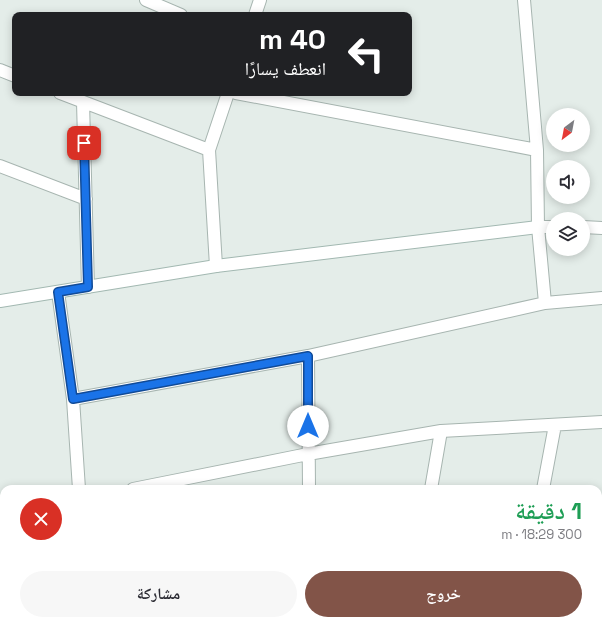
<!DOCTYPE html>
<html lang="ar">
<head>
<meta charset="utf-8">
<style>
	body { margin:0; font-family:"Space Grotesk","Noto Naskh Arabic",sans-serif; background:#f7f7f7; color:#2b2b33; direction:rtl; height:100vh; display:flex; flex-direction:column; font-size:15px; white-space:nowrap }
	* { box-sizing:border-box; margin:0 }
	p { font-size:13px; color:#7c7c81 }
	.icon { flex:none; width:22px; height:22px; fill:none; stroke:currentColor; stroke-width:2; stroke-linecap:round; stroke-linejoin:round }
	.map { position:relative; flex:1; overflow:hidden; direction:ltr }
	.drawer { position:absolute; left:0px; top:485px; width:602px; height:140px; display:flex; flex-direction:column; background:#fff; border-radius:12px 12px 0 0; box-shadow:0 2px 10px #0003; direction:rtl }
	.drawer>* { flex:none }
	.banner { position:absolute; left:12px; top:12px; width:400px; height:84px; border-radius:8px; box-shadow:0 2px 10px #0003; direction:rtl; background:#202124; color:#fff; overflow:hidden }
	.needle { width:26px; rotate:212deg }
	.fabs { position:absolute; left:546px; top:108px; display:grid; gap:8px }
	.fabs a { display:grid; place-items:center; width:44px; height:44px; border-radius:50%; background:#fff; box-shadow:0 2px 10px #0003; font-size:20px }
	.pin { position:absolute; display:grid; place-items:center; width:34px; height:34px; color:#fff; margin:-17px; border-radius:8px; box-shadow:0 2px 6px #0006 }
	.me { position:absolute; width:44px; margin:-22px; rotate:0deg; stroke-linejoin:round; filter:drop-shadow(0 0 3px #0008) }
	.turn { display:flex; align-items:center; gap:14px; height:84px; padding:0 20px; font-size:18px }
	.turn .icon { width:52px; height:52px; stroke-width:2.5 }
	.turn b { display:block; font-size:28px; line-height:34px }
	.round { display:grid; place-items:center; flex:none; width:42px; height:42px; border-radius:21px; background:#f7f7f7 }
	.headline { display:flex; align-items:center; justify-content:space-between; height:68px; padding:0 20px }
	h1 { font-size:24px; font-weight:600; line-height:30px; color:#1e9e55 }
	.primary-button { display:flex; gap:8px; margin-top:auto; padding:8px 20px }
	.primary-button a { flex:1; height:46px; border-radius:24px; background:#825448; color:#fff; font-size:16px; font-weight:600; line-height:46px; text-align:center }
	.primary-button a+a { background:#f7f7f7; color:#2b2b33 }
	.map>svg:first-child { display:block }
</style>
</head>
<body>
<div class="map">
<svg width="602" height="625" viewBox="0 0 602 625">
	<rect width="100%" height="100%" fill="#e4ede9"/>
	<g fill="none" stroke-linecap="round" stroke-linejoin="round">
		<defs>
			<path id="street" d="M146,0l35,15
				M524,0l13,150 1,77 7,76
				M255,15l5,-15
				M0,70l15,6
				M60,93l149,57
				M236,93l301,57
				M83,102l5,185
				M0,166l86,33
				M538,227h15
				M583,227l19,1
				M216,266l-7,-116 19,-57
				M58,292l15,107 6,90
				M308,356l1,133
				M73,399l235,-43 237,-53 57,-5
				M133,489l175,-35 133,-23 161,-9
				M431,489l10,-58
				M543,489l12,-64
				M0,515l4,-1
				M55,621v4
				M115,621v4
				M313,621v4
				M209,625v-4
				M409,625v-4
				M518,625l1,-4
				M572,625l1,-4"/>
			<path id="secondary" d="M0,301l216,-35 322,-39"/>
		</defs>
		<!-- street casing -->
		<use href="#street" stroke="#a7b5b0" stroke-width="14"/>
		<!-- secondary casing -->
		<use href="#secondary" stroke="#a2b8b1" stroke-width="14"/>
		<!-- street -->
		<use href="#street" stroke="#fff" stroke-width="12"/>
		<!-- secondary -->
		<use href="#secondary" stroke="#fff" stroke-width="12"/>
	</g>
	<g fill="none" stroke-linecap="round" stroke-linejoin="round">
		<defs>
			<path id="route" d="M84,143l4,144 -30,5 15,107 235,-43v70"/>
		</defs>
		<!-- route casing -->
		<use href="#route" stroke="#114b97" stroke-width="10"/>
		<!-- route -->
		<use href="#route" stroke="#1a73e8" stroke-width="7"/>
	</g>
</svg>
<div class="fabs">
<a><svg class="needle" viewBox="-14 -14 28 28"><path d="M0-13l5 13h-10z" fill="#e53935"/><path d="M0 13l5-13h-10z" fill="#7c7c81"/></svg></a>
<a><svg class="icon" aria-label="sound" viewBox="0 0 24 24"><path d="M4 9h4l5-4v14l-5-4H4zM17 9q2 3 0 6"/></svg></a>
<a><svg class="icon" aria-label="layers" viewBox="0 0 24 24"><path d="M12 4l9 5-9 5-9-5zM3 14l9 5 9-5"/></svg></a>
</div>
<div class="pin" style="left:84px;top:143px;background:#d93025"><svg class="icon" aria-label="arrive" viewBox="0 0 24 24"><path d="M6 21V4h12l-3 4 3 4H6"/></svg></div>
<svg class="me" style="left:308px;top:426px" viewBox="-20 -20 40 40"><circle r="19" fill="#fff"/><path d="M0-13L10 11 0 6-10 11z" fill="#1a73e8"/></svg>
<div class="banner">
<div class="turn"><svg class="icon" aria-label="left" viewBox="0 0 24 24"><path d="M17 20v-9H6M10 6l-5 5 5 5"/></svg><div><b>40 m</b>انعطف يسارًا</div></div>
</div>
<section class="drawer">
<div class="headline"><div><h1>1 دقيقة</h1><p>300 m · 18:29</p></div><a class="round" style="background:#d93025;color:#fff"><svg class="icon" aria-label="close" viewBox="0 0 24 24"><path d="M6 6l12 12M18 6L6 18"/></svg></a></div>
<div class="primary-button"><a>خروج</a><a>مشاركة</a></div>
</section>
</div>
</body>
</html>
